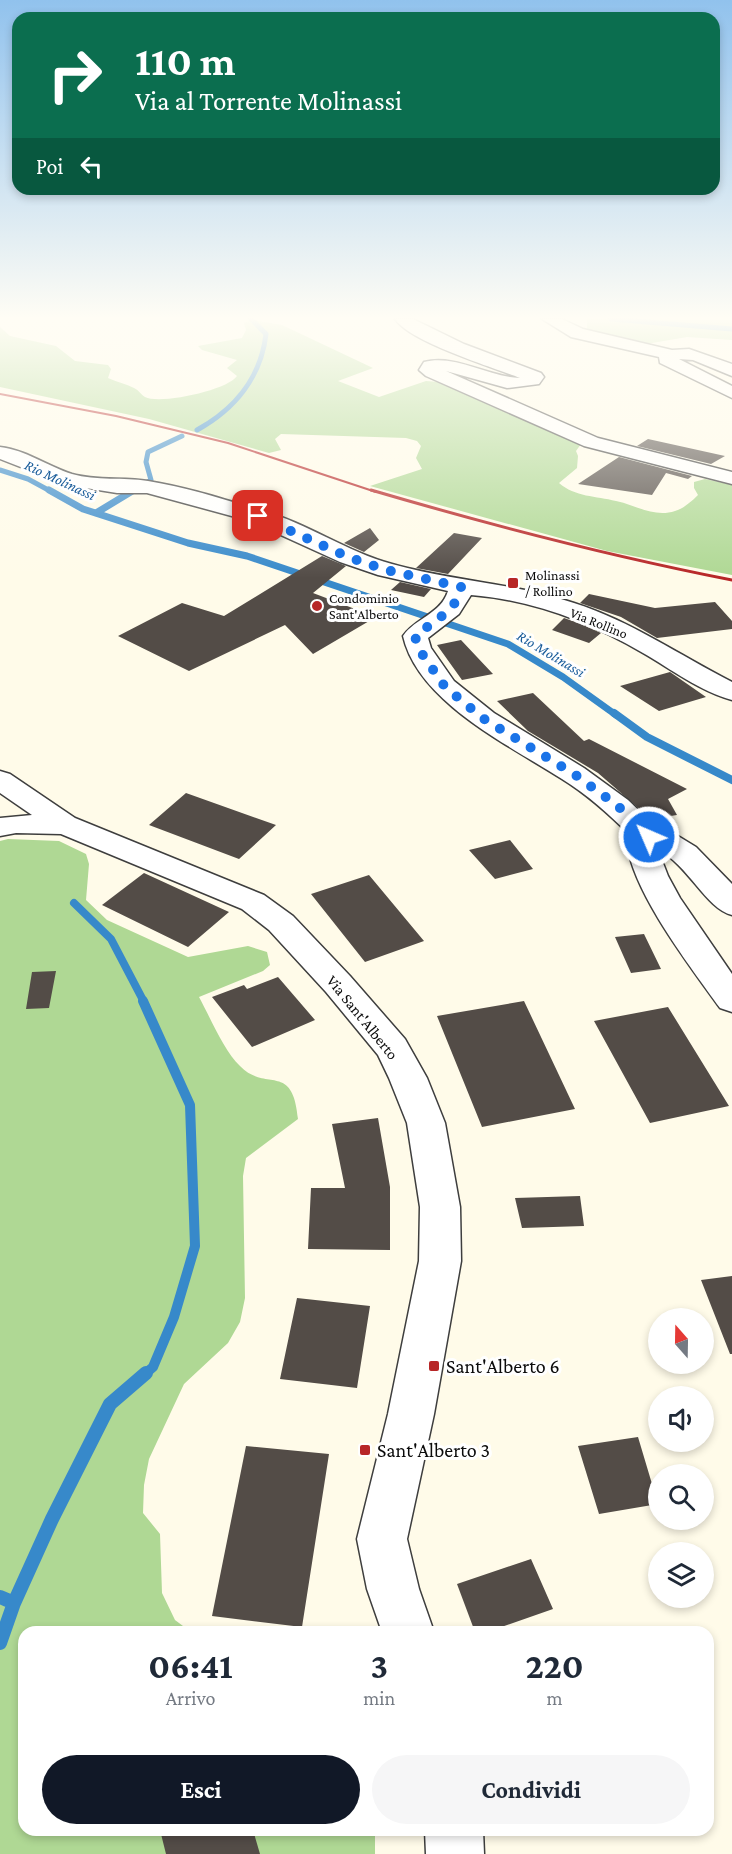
<!DOCTYPE html>
<html lang="it">
<head>
<meta charset="utf-8">
<style>
	body { margin:0; font-family:"Crimson Pro",serif; background:#f6f6f7; color:#1f2937; height:100vh; display:flex; flex-direction:column; font-size:22px; white-space:nowrap }
	* { box-sizing:border-box; margin:0 }
	p { font-size:20px; color:#747a83 }
	.icon { flex:none; width:33px; height:33px; fill:none; stroke:currentColor; stroke-width:2; stroke-linecap:round; stroke-linejoin:round }
	.map { position:relative; flex:1; overflow:hidden }
	.panel { position:absolute; left:18px; top:1626px; width:696px; height:210px; display:flex; flex-direction:column; background:#fff; border-radius:18px; box-shadow:0 3px 9px #0003 }
	.panel>* { flex:none }
	.banner { position:absolute; left:12px; top:12px; width:708px; height:183px; border-radius:18px; box-shadow:0 3px 9px #0003; background:#0b6e4f; color:#fff; overflow:hidden }
	.needle { width:39px; rotate:340deg }
	.tools { position:absolute; left:648px; top:1308px; display:grid; gap:12px }
	.tools a { display:grid; place-items:center; width:66px; height:66px; border-radius:50%; background:#fff; box-shadow:0 3px 9px #0003; font-size:30px }
	.pin { position:absolute; display:grid; place-items:center; width:51px; height:51px; color:#fff; margin:-26px; border-radius:12px; box-shadow:0 3px 9px #0006 }
	.me { position:absolute; width:66px; margin:-33px; rotate:315deg; stroke-linejoin:round; filter:drop-shadow(0 0 4px #0008) }
	.turn { display:flex; align-items:center; gap:21px; height:126px; padding:0 24px; font-size:27px }
	.turn .icon { width:78px; height:78px; stroke-width:2.5 }
	.turn b { display:block; font-size:42px; line-height:51px }
	.then { display:flex; align-items:center; height:57px; padding:0 24px; background:#0003; gap:12px; font-size:22px }
	.eta { display:flex; justify-content:space-evenly; align-items:center; height:102px; text-align:center }
	.eta b { font-size:36px; font-weight:700; line-height:42px }
	.primary-button { display:flex; gap:12px; margin-top:auto; padding:12px 24px }
	.primary-button a { flex:1; height:69px; border-radius:36px; background:#111827; color:#fff; font-size:24px; font-weight:700; line-height:69px; text-align:center }
	.primary-button a+a { background:#f6f6f7; color:#1f2937 }
	.map>svg:first-child { display:block }
</style>
</head>
<body>
<div class="map">
<svg width="732" height="1854" viewBox="0 0 732 1854">
	<rect width="100%" height="100%" fill="#fffbe9"/>
	<!-- forest -->
	<path fill="#afd894" d="M587,319l145,1v20l-45,-3 -41,7 -59,-13z
		M252,320l30,5 91,43 -35,13 41,16 47,-16 13,1 142,62 -5,7 2,5 -1,12 -18,15c16,14 37,13 57,18 20,4 38,17 59,10 8,-2 17,-10 23,-16l-4,-7v-6l11,-3 27,6v90l-125,-24 -237,-65 52,-17 -6,-11 5,-12 -4,-5 -11,-3 -125,-4 -6,5 6,11 -12,3 -120,-34 -149,-32v-60l10,9 46,10 19,15 33,4 3,4 -3,9c9,4 18,6 26,10 5,2 7,7 11,9 15,8 83,-7 92,-21l-10,-8 10,-8 -35,-10 -4,-4 44,-8 4,-8 -2,-7z
		M8,839l51,2 27,13 3,10 -3,36 21,20 81,37 60,-11 19,6 3,13 -7,6 -64,26c11,20 25,54 41,69 26,27 53,-5 58,53l-52,39 -3,18 2,122 -5,24 -12,21 -44,41 -35,75 -5,26 -1,28 17,21 2,59 13,27 16,12h-167v198h351v24h-375v-1013z"/>
	<g fill="none" stroke-linecap="round" stroke-linejoin="round">
		<!-- stream-far4 -->
		<path stroke="#3789ca" stroke-width="5" d="M611,319l121,10
			M197,430c38,-21 64,-53 69,-96l-15,-15
			M0,470l28,9 24,13
			M131,492l20,-12 -5,-18 2,-10 34,-16"/>
		<!-- stream-far3 -->
		<path stroke="#3789ca" stroke-width="7" d="M49,490l34,19 105,34 59,13 261,88 55,33 53,38
			M96,513l38,-23"/>
		<!-- stream-far2 -->
		<path stroke="#3789ca" stroke-width="8" d="M614,713l33,24 85,43
			M74,903l37,36 33,63"/>
		<!-- stream-far1 -->
		<path stroke="#3789ca" stroke-width="10" d="M143,1001l47,104 5,141 -21,71 -21,50 -8,7"/>
		<!-- stream -->
		<path stroke="#3789ca" stroke-width="14" d="M0,1597l14,6
			M0,1643l14,-40 38,-84 58,-115 36,-31"/>
	</g>
	<!-- building -->
	<path fill="#534c47" d="M648,439l77,17 -14,8 -74,-18z
		M619,457l73,19 -4,3 -22,-6 -14,22 -74,-11z
		M370,528l9,12 -15,12 -20,-9z
		M454,533l28,5 -34,36 -32,-6z
		M322,556l24,10 -33,27 63,24 -63,37 -28,-29 -96,46 -71,-35 64,-33 42,13z
		M400,582l31,7 -7,8 -33,-7z
		M589,594l66,14 60,-6 17,19v8l-75,9 -36,-21 -41,-14z
		M564,618l17,6 20,9 -12,10 -37,-13z
		M461,640l32,34 -31,6 -25,-35z
		M670,672l36,25 -47,14 -39,-25z
		M533,693l51,48 5,-2 98,50 -19,10 9,16 -26,4 -53,-46 -70,-42 -31,-30z
		M186,793l90,32 -37,34 -90,-34z
		M510,840l23,29 -38,10 -26,-29z
		M144,873l85,39 -41,35 -86,-42z
		M369,875l55,66 -59,21 -54,-68z
		M644,934l17,35 -30,4 -16,-36z
		M56,971l-7,37 -23,1 6,-37z
		M278,977l37,43 -63,27 -40,-50 32,-12 3,4z
		M524,1001l51,108 -93,18 -45,-111z
		M668,1007l61,99 -79,17 -56,-102z
		M378,1118l12,69v63l-82,-1 3,-61h34l-13,-64z
		M580,1196l4,30 -62,2 -7,-30z
		M732,1276v78h-2l-29,-74z
		M297,1298l73,8 -13,82 -77,-9z
		M638,1437l20,67 -59,10 -21,-68z
		M246,1446l83,8 -27,173 -90,-11z
		M531,1559l22,50 -66,23h-12l-18,-48z
		M160,1830h93l7,24h-94z"/>
	<g fill="none" stroke-linecap="round" stroke-linejoin="round">
		<defs>
			<path id="street" d="M395,319h18l51,25 77,29 3,4 -5,7 -32,4 -61,-17 152,67 134,34v12l-148,-38 -158,-70 -7,-6 5,-8c32,-8 64,15 96,16 -28,-11 -110,-36 -125,-59z
				M542,319h20l21,10 89,21 17,-1 43,15v12l-39,-16 -14,-1 53,27v12l-72,-35 -1,-6 -88,-20z
				M0,447c26,3 47,19 72,27 25,7 51,3 76,7 38,6 78,19 115,30 44,12 84,41 129,53 60,17 123,19 182,39 57,18 105,52 158,79v18c-31,-8 -61,-31 -89,-47 -53,-31 -110,-53 -172,-58l-12,19 -31,24 3,10 23,33 40,32 90,55 44,32 31,30 14,3 23,14 36,37v31c-26,-6 -44,-51 -74,-65l10,26 12,22 52,76v38l-12,-4c-30,-42 -86,-114 -93,-164l5,-7c-22,-22 -44,-42 -70,-58 -53,-34 -144,-77 -159,-143 12,-18 38,-22 45,-45l-70,-16 -38,-13 -90,-41 -103,-28h-30l-50,-8 -67,-26z
				M0,771l10,3 65,44 189,77 29,21 57,60 55,63 22,39 18,45 15,84 1,54 -27,153 -27,125 12,50 15,43h-52l-15,-43 -10,-50 31,-125 31,-153 1,-54 -13,-84 -18,-45 -11,-23 -52,-63 -57,-62 -27,-21 -181,-75 -45,-1 -16,3v-18l32,-3 -32,-22z
				M425,1830h58l1,24h-58z"/>
		</defs>
		<!-- street casing -->
		<use href="#street" stroke="#3e3e3e" stroke-width="3"/>
		<!-- street -->
		<use href="#street" fill="#fff" fill-rule="evenodd"/>
		<!-- rail-far1 -->
		<path stroke="#b72627" stroke-width="2" d="M0,394l116,22 112,27 148,49"/>
		<!-- rail -->
		<path stroke="#b72627" stroke-width="3" d="M371,490c119,35 239,66 361,90"/>
	</g>
	<!-- sky -->
	<linearGradient id="sky" x2="0" y2="1"><stop stop-color="#91c2ed"/><stop offset="0.55" stop-color="#fffdf5"/><stop offset="1" stop-color="#fffdf5" stop-opacity="0"/></linearGradient>
	<rect width="732" height="578" fill="url(#sky)"/>
	<g fill="none" stroke-linecap="round" stroke-linejoin="round">
		<!-- route -->
		<path stroke="#1a73e8" stroke-width="10" stroke-dasharray="0 18" d="M258,516l90,41 38,13 75,17c-1,21 -31,37 -46,49l3,12 27,39 39,32 90,55 44,32 31,31"/>
	</g>
	<!-- markers -->
	<g fill="#b72627" stroke="#fff" stroke-width="2">
		<rect x="507" y="577" width="12" height="12" rx="3"/>
		<circle cx="317" cy="606" r="6"/>
		<rect x="428" y="1360" width="12" height="12" rx="3"/>
		<rect x="359" y="1444" width="12" height="12" rx="3"/>
	</g>
	<g text-anchor="middle" stroke-width="6" stroke-linejoin="round" paint-order="stroke">
		<!-- far-poi labels -->
		<g font-size="14" fill="#0b0b0b" stroke="#fff" text-anchor="start">
			<text x="525" y="580">Molinassi<tspan x="525" dy="16">/ Rollino</tspan></text>
			<text x="329" y="603">Condominio<tspan x="329" dy="16">Sant'Alberto</tspan></text>
		</g>
		<!-- far-street labels -->
		<g font-size="14" fill="#0b0b0b" stroke="#fff">
			<text transform="translate(599 623) rotate(22)" y="5">Via Rollino</text>
		</g>
		<!-- far-water labels -->
		<g font-size="15" font-style="italic" fill="#185b99" stroke="#fff">
			<text transform="translate(60 480) rotate(25)" y="5">Rio Molinassi</text>
			<text transform="translate(551 654) rotate(31)" y="5">Rio Molinassi</text>
		</g>
		<!-- street labels -->
		<g font-size="16" fill="#0b0b0b" stroke="#fff">
			<text transform="translate(363 1017) rotate(51)" y="6">Via Sant'Alberto</text>
		</g>
		<!-- near-poi labels -->
		<g font-size="20" fill="#0b0b0b" stroke="#fff" text-anchor="start">
			<text x="446" y="1373">Sant'Alberto 6</text>
			<text x="377" y="1457">Sant'Alberto 3</text>
		</g>
	</g>
</svg>
<div class="tools">
<a><svg class="needle" viewBox="-14 -14 28 28"><path d="M0-13l5 13h-10z" fill="#e53935"/><path d="M0 13l5-13h-10z" fill="#747a83"/></svg></a>
<a><svg class="icon" aria-label="sound" viewBox="0 0 24 24"><path d="M4 9h4l5-4v14l-5-4H4zM17 9q2 3 0 6"/></svg></a>
<a><svg class="icon" aria-label="search" viewBox="0 0 24 24"><circle cx="10" cy="10" r="6"/><path d="M15 15l6 6"/></svg></a>
<a><svg class="icon" aria-label="layers" viewBox="0 0 24 24"><path d="M12 4l9 5-9 5-9-5zM3 14l9 5 9-5"/></svg></a>
</div>
<div class="pin" style="left:258px;top:516px;background:#d93025"><svg class="icon" aria-label="arrive" viewBox="0 0 24 24"><path d="M6 21V4h12l-3 4 3 4H6"/></svg></div>
<svg class="me" style="left:649px;top:837px" viewBox="-20 -20 40 40"><circle r="17" fill="#1a73e8" stroke="#fff" stroke-width="3"/><path d="M0-11L8 9 0 5-8 9z" fill="#fff"/></svg>
<div class="banner">
<div class="turn"><svg class="icon" aria-label="right" viewBox="0 0 24 24"><path d="M7 20v-9h11M14 6l5 5-5 5"/></svg><div><b>110 m</b>Via al Torrente Molinassi</div></div>
<div class="then">Poi<svg class="icon" aria-label="left" viewBox="0 0 24 24"><path d="M17 20v-9H6M10 6l-5 5 5 5"/></svg></div>
</div>
<section class="panel">
<div class="eta">
<div><b>06:41</b><p>Arrivo</p></div>
<div><b>3</b><p>min</p></div>
<div><b>220</b><p>m</p></div>
</div>
<div class="primary-button"><a>Esci</a><a>Condividi</a></div>
</section>
</div>
</body>
</html>
